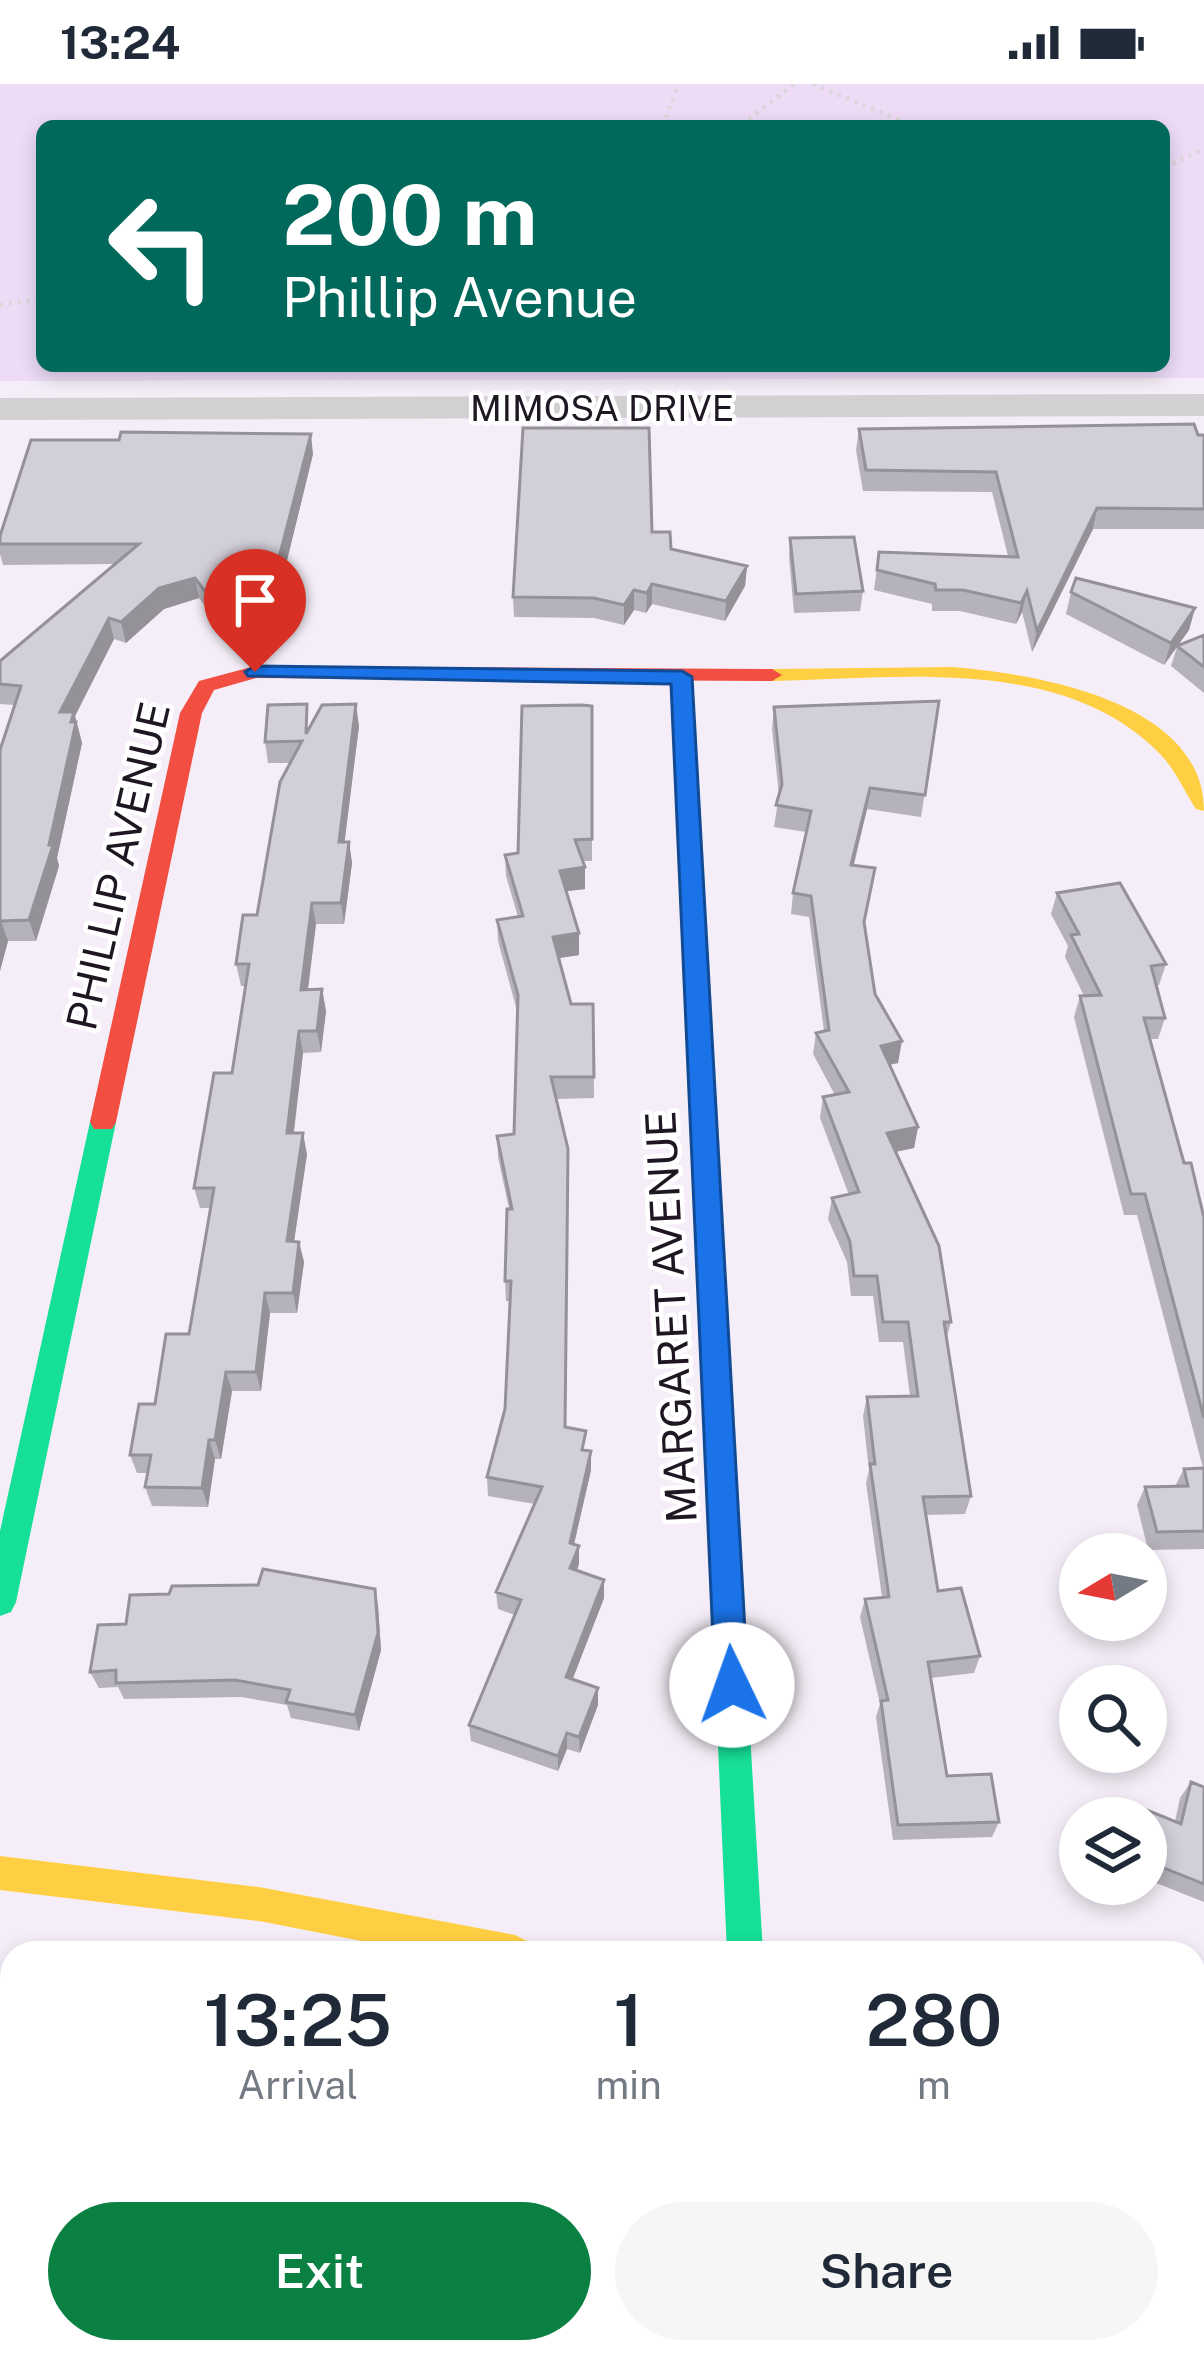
<!DOCTYPE html>
<html lang="en">
<head>
<meta charset="utf-8">
<style>
	body { margin:0; font-family:"Public Sans",sans-serif; background:#f6f6f7; color:#1f2937; height:100vh; display:flex; flex-direction:column; font-size:45px; white-space:nowrap }
	* { box-sizing:border-box; margin:0 }
	p { font-size:39px; color:#747a83 }
	.icon { flex:none; width:66px; height:66px; fill:none; stroke:currentColor; stroke-width:2; stroke-linecap:round; stroke-linejoin:round }
	.map { position:relative; flex:1; overflow:hidden }
	.side { position:absolute; left:0px; top:1857px; width:1206px; height:423px; display:flex; flex-direction:column; background:#fff; border-radius:36px 36px 0 0; box-shadow:0 6px 18px #0003 }
	.side>* { flex:none }
	.banner { position:absolute; left:36px; top:36px; width:1134px; height:252px; border-radius:18px; box-shadow:0 6px 18px #0003; background:#00695c; color:#fff; overflow:hidden }
	.needle { width:78px; rotate:260deg }
	.tools { position:absolute; left:1059px; top:1449px; display:grid; gap:24px }
	.tools a { display:grid; place-items:center; width:108px; height:108px; border-radius:50%; background:#fff; box-shadow:0 6px 18px #0003; font-size:60px }
	.pin { position:absolute; display:grid; place-items:center; width:102px; height:102px; color:#fff; margin:-123px -51px; border-radius:50% 50% 50% 0; rotate:-45deg; box-shadow:0 0 12px #0007 }
	.pin .icon { rotate:45deg }
	.me { position:absolute; width:132px; margin:-66px; rotate:357deg; stroke-linejoin:round; filter:drop-shadow(0 0 9px #0008) }
	.turn { display:flex; align-items:center; gap:42px; height:252px; padding:0 48px; font-size:54px }
	.turn .icon { width:156px; height:156px; stroke-width:2.5 }
	.turn b { display:block; font-size:84px; line-height:102px }
	.eta { display:flex; justify-content:space-evenly; align-items:center; height:204px; text-align:center }
	.eta b { font-size:72px; font-weight:600; line-height:84px }
	.primary-button { display:flex; gap:24px; margin-top:auto; padding:24px 48px }
	.primary-button a { flex:1; height:138px; border-radius:72px; background:#0b8043; color:#fff; font-size:48px; font-weight:600; line-height:138px; text-align:center }
	.primary-button a+a { background:#f6f6f7; color:#1f2937 }
	.status { display:flex; justify-content:space-between; align-items:center; height:84px; padding:0 60px; background:#fff; direction:ltr }
	.status svg { height:33px; fill:currentColor }
	.map>svg:first-child { display:block }
</style>
</head>
<body>
<div class="status"><b>13:24</b><svg viewBox="0 0 49 12"><path d="M0 12V9h3v3zM5 12V6h3v6zM10 12V3h3v9zM15 12V0h3v12zM26 1h20v11H26zM47 4h2v5h-2z"/></svg></div>
<div class="map">
<svg width="1204" height="2278" viewBox="0 0 1204 2278">
	<rect width="100%" height="100%" fill="#f5eef8"/>
	<!-- green -->
	<path fill="#eedcf7" fill-rule="evenodd" d="M0,0h1204v294l-1204,3zM42,42h1122v240h-1122z"/>
	<g fill="none" stroke-linecap="round" stroke-linejoin="round">
		<!-- path-far1 -->
		<path stroke="#d9d7da" stroke-width="4.5" stroke-dasharray="3 6" stroke-linecap="butt" d="M813,0l101,42
			M663,42l15,-42
			M732,42l17,-7 45,-35
			M1164,83l40,-18
			M0,221l42,-6"/>
		<!-- path -->
		<path stroke="#d9d7da" stroke-width="9" stroke-dasharray="8 12" stroke-linecap="butt" d="M962,2278l2,-10"/>
		<!-- street -->
		<path fill="#d3d0d4" fill-rule="evenodd" d="M1204,310v22l-1204,4v-22z"/>
		<!-- fast -->
		<path fill="#16e098" fill-rule="evenodd" d="M103,1028l13,10 -100,480 -5,10 -11,4v-85l90,-409z
			M732,1600l11,4 5,11 15,254h-36l-11,-254 5,-11z"/>
		<!-- slow -->
		<path fill="#ffcf43" fill-rule="evenodd" d="M953,583c83,7 251,34 251,144l-8,-2c-11,-17 -21,-39 -35,-54 -97,-101 -263,-76 -389,-74l-10,-6 10,-6z
			M682,588l10,6 27,482 -13,10 -13,-10 -21,-482z
			M0,1772l259,31 256,48 12,6 6,12h-110l-164,-32 -259,-31z
			M1194,2063l10,4v42l-10,-4z"/>
		<!-- jam -->
		<path fill="#f24e42" fill-rule="evenodd" d="M255,582l517,3 10,6 -10,6 -516,-3 -42,12 -12,23 -86,409 -4,7h-18l-4,-7 90,-409 19,-32z
			M706,1066l13,10 29,539 -5,11 -11,4 -11,-4 -5,-11 -23,-539z"/>
	</g>
	<!-- wall -->
	<path fill="#b5b2bb" d="M859,345l345,6v94h-111l-61,123 -10,-40 -6,12 -56,-13h-28v-7l-58,-14 5,-38 129,4 -16,-64 -129,-1 -7,-41z
		M313,370l-34,139 -68,21 -12,-16 -35,11 -38,34 -12,-4 -39,77 7,27 -25,115 2,8 -23,75h-28l-8,30v-221l14,-45 -14,-1v-43l114,-97 -111,1 -3,-11v-18z
		M652,448l19,17 76,17 -2,20 -20,35 -73,-17 -6,9 -12,-3 -10,15 -30,-7 -80,-1 -1,-20z
		M790,454l73,53 -3,20 -66,2 -5,-56z
		M1071,508l124,16 -6,22 -11,15 26,-10v58l-33,-27 6,-19 -13,18 -98,-51z
		M939,617l-18,116 -54,-8 -13,56 21,3 -11,57 11,69 23,69 -9,2 29,62 -4,21 -18,4 55,170 -5,18 25,156 -6,18 -39,1 12,76 42,65 -6,17 -43,5 16,98 52,46 -7,15 -99,3 -17,-123 4,-13 -20,-87 5,-18 17,-2 -16,-114 3,-13 -6,-54 4,-19 43,-1 -7,-54h-24l-6,-46h-22l-4,-34 -19,-43 4,-21 17,-3 -29,-77 3,-21 12,-2 -22,-41 3,-21 8,-2 -15,-114 -18,-3 2,-21 13,-61 -32,-5 5,-32 -7,-66 2,-22z
		M592,622v155h-9l2,28 -19,2 13,42v22l-20,3 12,46h22l1,94 -38,1 10,328 20,24h5v19l-17,75 5,1v18l-2,7 27,9v18l-32,81 26,26 -18,48 -13,-4 -9,22 -87,-30 -2,-16 46,-110 -17,-6 -2,-17 39,-88 -47,-8 -1,-19 18,-68 5,-108h-4l-1,-20 4,-72 -11,-52 -1,-21 17,-2 3,-123 -19,-70 -1,-21 21,-3 -12,-41 -1,-21 13,-2z
		M311,642h48l-15,116h5l3,21 -8,61h-28l-8,66 14,-1 4,22 -5,41 -18,1 -9,80 13,21 -13,87 5,1 5,20 -7,51h-27l-9,78h-29l-11,68h-6l-7,48 -56,-1 -7,-19 3,-14h-11l-7,-18 59,-121 22,-126h-11l-6,-20 38,-115 14,-87h-5l-5,-22 21,-49 33,-152h-22l-3,-21z
		M1057,809l109,71 -7,21 -3,1 9,32 -7,21h-8l34,124 20,55v331l-56,1 -11,-45 8,-18 30,-1 9,-17 19,-1 -66,-253h-13l-50,-198 6,-21h4l-19,-39 3,-11 -17,-32z
		M378,1522l3,44 -22,81 -68,-13 -4,-13 -46,-8 -117,2 -6,-12 -19,1 -9,-16 36,-48z
		M1191,1698l13,5v115l-58,-23v-61h-16l7,-12 38,15 5,-23z
		M12,2021v99l-12,1v-99z
		M991,2268h72l-2,10h-72z"/>
	<!-- shaded-wall -->
	<path fill="#949198" d="M311,350l2,20 -34,139 -68,21 -4,-20z
		M1097,424l-4,21 -61,123 5,-21z
		M747,482l-2,20 -20,35 1,-20z
		M195,494l4,20 -35,11 -38,34 -5,-21 38,-34z
		M652,500v20l-6,9 1,-20z
		M634,506v20l-10,15v-20z
		M1027,507l-5,21 -6,12 5,-21z
		M1195,524l-6,22 -25,35 7,-22z
		M109,534l5,21 -39,77 7,27 -25,115 2,8 -23,75 -7,-21 20,-75 11,-133z
		M356,620l3,22 -17,137 -3,-21z
		M870,704l-3,21 -19,77 3,-21z
		M349,758l3,21 -8,61 -3,-21z
		M585,783v22l-24,3 -1,-21z
		M312,819l4,21 -11,87 -4,-21z
		M1,837l7,20 -8,30v-48z
		M579,849v22l-26,4v-22z
		M322,905l4,22 -5,41 -4,-21z
		M299,947l4,22 -12,100 -4,-20z
		M902,957l-4,22 -21,4 4,-21z
		M918,1043l-4,21 -31,6 4,-21z
		M303,1049l4,21 -16,108 -4,-21z
		M299,1158l5,20 -7,51 -4,-20z
		M265,1209l5,20 -9,78 -5,-19z
		M226,1288l6,19 -11,68 -6,-19z
		M209,1356l6,19 -7,48 -6,-19z
		M591,1367v19l-21,91v-18z
		M579,1462v18l-9,22v-18z
		M604,1496v18l-37,96 -1,-17z
		M375,1505l3,17 3,44 -22,81 -4,-16z
		M598,1604v17l-18,48 -1,-16z
		M567,1649v16l-9,22v-15z"/>
	<!-- building -->
	<path fill="#d3cfd9" stroke="#949198" stroke-width="3" d="M1194,340l4,11h6v74l-107,-1 -60,123 -10,-40 -6,12 -58,-13h-27l-1,-6 -58,-14 2,-18 139,5 -22,-85 -130,-2 -7,-41z
		M523,344h126l3,104h18l1,17 76,17 -21,35 -74,-17 -5,9 -13,-3 -10,15 -30,-7 -81,-1z
		M121,348l190,2 -36,139 -68,21 -12,-16 -36,10 -38,34 -12,-4 -49,94h14l-3,10h5l-27,123h4l-24,75 -28,1 -1,2v-173l21,-64 -21,-2v-23l139,-117h-139v-8l31,-96h88z
		M854,453l9,54 -67,3 -6,-56z
		M1076,494l119,30 -24,35 -100,-51z
		M1204,551v32l-27,-21z
		M939,617l-14,94 -55,-7 -19,77 24,3 -11,54 11,72 27,47 -21,5 37,81 -31,6 52,113 12,76h-7l27,174 -48,1 15,94 23,-3 19,68 -52,6 19,114 44,-2 8,48 -101,3 -17,-124 7,-1 -23,-101 24,-2 -19,-133h5l-8,-67 51,-1 -10,-74h-25l-6,-46h-23l-4,-34 -18,-44 27,-6 -36,-95 26,-5 -33,-59 13,-3 -18,-134 -18,-3 18,-82 -35,-6 6,-21 -8,-77z
		M307,620l-1,30 16,-29 34,-1 -17,138h10l-8,61h-29l-11,87 21,-1 -5,42h-18l-12,102h16l-16,108 12,1 -6,51h-28l-9,79h-30l-11,68h-6l-7,48 -57,-1 6,-32h-21l9,-51h16l11,-70h23l25,-146h-20l20,-115h18l17,-109h-13l7,-49h14l23,-133 22,-41 -37,1 3,-37z
		M582,621l10,1v133l-17,1 10,27 -25,4 19,62 -26,4 18,67h22l1,73h-43l17,72 -3,278 21,4 -4,19 9,1 -21,92 9,3 -9,22 34,12 -38,97 32,11 -19,49 -12,-4 -9,23 -89,-31 52,-125 -25,-8 46,-105 -55,-10 18,-68 6,-128h-6l2,-72h5l-15,-73 17,-2 4,-139 -21,-75 26,-4 -18,-61 13,-2 4,-147z
		M1120,799l46,81 -15,2 14,52h-21l40,145h7l13,55v200l-59,-224h-14l-51,-198 21,-1 -30,-60 8,-1 -22,-41z
		M1204,1384v63l-47,1 -12,-45 43,-1 -4,-17z
		M263,1485l112,20 3,44 -23,82 -69,-13 4,-12 -55,-10 -119,3v-13l-26,2 8,-47 28,-1 4,-29 39,-1 3,-8 86,-1z
		M1191,1698l13,5v97l-58,-23v-43h-12l3,-12 44,18z
		M12,2021v89l-12,1v-89z
		M615,2268h297v10h-298z
		M998,2268h65l-2,10h-65z"/>
	<!-- route -->
	<path fill="#1a73e8" stroke="#114b97" stroke-width="3" d="M255,582l427,5 10,6 56,1008 -5,11 -11,4 -12,-4 -5,-11 -44,-1001 -423,-8 -3,-4z"/>
	<g text-anchor="middle" stroke-width="9" stroke-linejoin="round" paint-order="stroke">
		<!-- far-street labels -->
		<g font-size="36" fill="#1e1722" stroke="#fff">
			<text x="602" y="337">MIMOSA DRIVE</text>
		</g>
		<!-- street labels -->
		<g font-size="42" fill="#1e1722" stroke="#fff">
			<text transform="translate(118 782) rotate(-77)" y="15">PHILLIP AVENUE</text>
			<text transform="translate(671 1233) rotate(-93)" y="15">MARGARET AVENUE</text>
		</g>
	</g>
</svg>
<div class="tools">
<a><svg class="needle" viewBox="-14 -14 28 28"><path d="M0-13l5 13h-10z" fill="#e53935"/><path d="M0 13l5-13h-10z" fill="#747a83"/></svg></a>
<a><svg class="icon" aria-label="search" viewBox="0 0 24 24"><circle cx="10" cy="10" r="6"/><path d="M15 15l6 6"/></svg></a>
<a><svg class="icon" aria-label="layers" viewBox="0 0 24 24"><path d="M12 4l9 5-9 5-9-5zM3 14l9 5 9-5"/></svg></a>
</div>
<div class="pin" style="left:255px;top:588px;background:#d93025"><svg class="icon" aria-label="arrive" viewBox="0 0 24 24"><path d="M6 21V4h12l-3 4 3 4H6"/></svg></div>
<svg class="me" style="left:732px;top:1601px" viewBox="-20 -20 40 40"><circle r="19" fill="#fff"/><path d="M0-13L10 11 0 6-10 11z" fill="#1a73e8"/></svg>
<div class="banner">
<div class="turn"><svg class="icon" aria-label="left" viewBox="0 0 24 24"><path d="M17 20v-9H6M10 6l-5 5 5 5"/></svg><div><b>200 m</b>Phillip Avenue</div></div>
</div>
<section class="side">
<div class="eta">
<div><b>13:25</b><p>Arrival</p></div>
<div><b>1</b><p>min</p></div>
<div><b>280</b><p>m</p></div>
</div>
<div class="primary-button"><a>Exit</a><a>Share</a></div>
</section>
</div>
</body>
</html>
